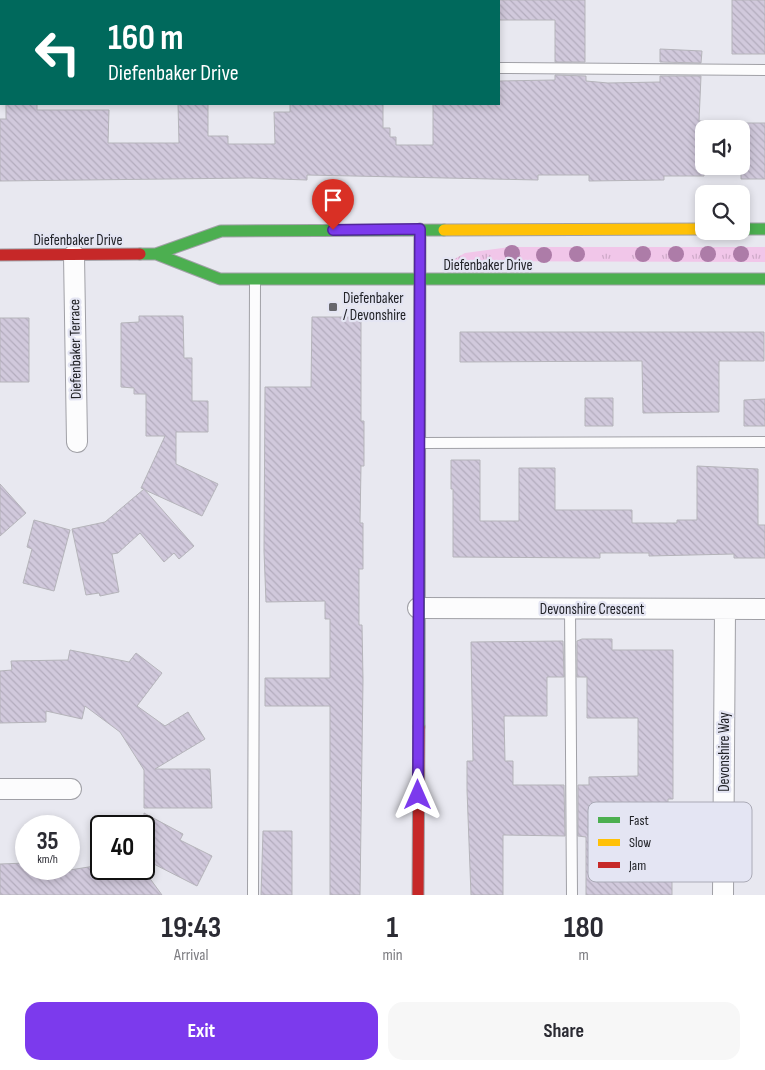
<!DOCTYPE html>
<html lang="en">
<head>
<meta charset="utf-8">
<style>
	body { margin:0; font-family:"Sofia Sans Condensed",sans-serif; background:#f7f7f7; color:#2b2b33; height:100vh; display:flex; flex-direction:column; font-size:19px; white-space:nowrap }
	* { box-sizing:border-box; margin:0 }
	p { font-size:16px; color:#7c7c81 }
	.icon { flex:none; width:28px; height:28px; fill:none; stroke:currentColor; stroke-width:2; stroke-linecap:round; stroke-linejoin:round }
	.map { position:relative; height:895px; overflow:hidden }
	.sheet { display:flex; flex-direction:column; background:#fff; flex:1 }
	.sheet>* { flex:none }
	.guide { position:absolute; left:0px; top:0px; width:500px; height:105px; box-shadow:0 2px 8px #0003; background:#00695c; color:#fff; overflow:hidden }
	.fabs { position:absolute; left:695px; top:120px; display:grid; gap:10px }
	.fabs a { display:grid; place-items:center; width:55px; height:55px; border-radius:10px; background:#fff; box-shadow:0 2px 8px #0003; font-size:25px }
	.speed { position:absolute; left:15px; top:815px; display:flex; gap:10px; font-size:25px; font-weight:700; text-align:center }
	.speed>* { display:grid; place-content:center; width:65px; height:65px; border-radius:50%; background:#fff; box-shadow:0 2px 8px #0003; line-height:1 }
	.speed small { font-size:12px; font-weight:400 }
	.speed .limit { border:2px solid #111; border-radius:8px; background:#fff; color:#111 }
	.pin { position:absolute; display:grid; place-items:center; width:42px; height:42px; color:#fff; margin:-51px -21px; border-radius:50% 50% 50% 0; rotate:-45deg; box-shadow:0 0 5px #0007 }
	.pin .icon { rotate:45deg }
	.me { position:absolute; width:55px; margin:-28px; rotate:0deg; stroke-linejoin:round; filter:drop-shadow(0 0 4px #0008) }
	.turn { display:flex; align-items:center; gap:18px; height:105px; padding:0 25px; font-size:22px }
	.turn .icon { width:65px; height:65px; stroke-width:2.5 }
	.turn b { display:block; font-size:35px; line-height:42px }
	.eta { display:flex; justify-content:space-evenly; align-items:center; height:85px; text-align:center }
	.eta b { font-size:30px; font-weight:700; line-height:35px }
	.cta { display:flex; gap:10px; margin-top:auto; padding:10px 25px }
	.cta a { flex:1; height:58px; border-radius:15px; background:#7c3aed; color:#fff; font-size:20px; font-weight:700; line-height:58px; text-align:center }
	.cta a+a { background:#f7f7f7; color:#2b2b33 }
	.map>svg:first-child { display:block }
</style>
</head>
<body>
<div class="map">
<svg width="765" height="895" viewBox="0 0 765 895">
	<defs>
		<pattern id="grass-tufts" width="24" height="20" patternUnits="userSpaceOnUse" patternTransform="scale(1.25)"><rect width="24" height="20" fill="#f1c6e9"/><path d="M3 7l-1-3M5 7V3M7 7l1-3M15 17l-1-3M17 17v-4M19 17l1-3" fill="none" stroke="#ceaac8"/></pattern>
		<pattern id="building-back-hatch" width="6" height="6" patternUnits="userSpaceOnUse" patternTransform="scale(1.25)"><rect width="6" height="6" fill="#d1c9dc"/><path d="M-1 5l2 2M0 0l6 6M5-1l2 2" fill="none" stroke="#b3acbd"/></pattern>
	</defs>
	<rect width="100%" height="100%" fill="#e8e8f0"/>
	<!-- grass -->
	<path fill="url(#grass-tufts)" d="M510,247h255v15l-314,-1 14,-8z"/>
	<!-- building -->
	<path fill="url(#building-back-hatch)" stroke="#b5b4ba" d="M499,0h86v62h-30v-42h-56z
		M732,0h33v54h-33z
		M660,49l42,2 -1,12 -41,-1z
		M555,75l31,1v5l22,2 52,-1v-6h41l-2,45h5v55h-40v4l-75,1v-6h-51v5l-231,-5v5l-56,-2 -251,3v-62h6v-15h31v6h72l-1,33h71l-1,-39h30v32h20v8h47l-1,-32h16v-8h93v24h7v9h6v8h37v-41h66v-23l56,-1z
		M741,123h24v56h-24z
		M139,316h44l1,42h8v43h16v31h-32v32l42,20 -16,32 -57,-26 49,56 -15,13 -5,-6 -10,9 -24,-29 -22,20 -6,1 7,38 -19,4 -1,-3 -13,2 -14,-66 33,-7 39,-33 -3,-1 24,-52h-19v-42h-12v-6l-13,-1v-64l18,-1z
		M312,317h49v104h3v45h-3l-1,57h3v46h-4v56h3l1,55 -3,215h-30v-189h-65v-28h65v-59h-5v-18l-59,1 -2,-51 1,-164h46z
		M0,318h29v64h-29z
		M460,332h304v29h-45v51l-76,1 -1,-52 -182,1z
		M585,398h28v28h-28z
		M765,399v27h-21v-26z
		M451,460h29v61h39v-53h36v42h77v13h45v-3h20v-54l61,3v56h7v33h-31v-4l-85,2v-3h-49v5l-147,-1v-68h-2z
		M0,484l26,29 -26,23z
		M34,520l36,10 -16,61 -31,-8 9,-34 -5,-2z
		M582,639h30v11h61v149h-5v68h4v28h-86v-58l-8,-1v-51h11v-8l49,-1v-58h-51v-41h-10v-36z
		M563,641l1,36h-17v39h-43l1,45h8v24h51l1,51 -62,-1v60h-32l-4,-105v-29h6l-2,-119z
		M70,650l59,12 7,-9 26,20 -25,33 28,20 23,-14 17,27 -50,30h55l2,39h-68v-38l-24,-38 -35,-26 -3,13 -36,-8v11l-46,1v-52l12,-1 -1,-9 57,-1z
		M144,813l39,21 -3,6 32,16 -15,30 -53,-27z
		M263,831h29v64h-31z
		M26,863v6h19v5l56,-9v4h42l19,26h-162v-31z"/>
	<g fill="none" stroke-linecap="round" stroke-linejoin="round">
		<defs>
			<path id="lane" d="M143,1v-1
				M0,65h1
				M499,68l266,2
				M420,443l345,-1
				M570,608l2,287
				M253,895l2,-614"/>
			<path id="street" d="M74,255l3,187
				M418,608l347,1
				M0,789h71
				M723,895l2,-285"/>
			<path id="fast" d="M741,229h24
				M140,254h16l65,-23 223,-1
				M156,254l64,25h545
				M419,727l1,-498"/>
			<path id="slow" d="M444,230l260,-1"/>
			<path id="jam" d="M0,255l140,-1
				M418,895l1,-168"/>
		</defs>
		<!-- lane casing -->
		<use href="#lane" stroke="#a0a0a6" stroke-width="12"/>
		<!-- street casing -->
		<use href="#street" stroke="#a0a0a6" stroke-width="22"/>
		<!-- fast casing -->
		<use href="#fast" stroke="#a0a0a6" stroke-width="13"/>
		<!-- slow casing -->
		<use href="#slow" stroke="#a0a0a6" stroke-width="13"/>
		<!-- jam casing -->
		<use href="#jam" stroke="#a0a0a6" stroke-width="13"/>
		<!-- lane -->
		<use href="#lane" stroke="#fcfcfd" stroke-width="10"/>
		<!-- street -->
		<use href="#street" stroke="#fcfcfd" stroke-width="20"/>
		<!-- fast -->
		<use href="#fast" stroke="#4caf50" stroke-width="11"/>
		<!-- slow -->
		<use href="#slow" stroke="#ffc107" stroke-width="11"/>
		<!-- jam -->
		<use href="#jam" stroke="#c62828" stroke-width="11"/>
	</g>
	<!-- trees -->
	<g fill="#ad7ca8">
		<circle cx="512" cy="253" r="8"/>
		<circle cx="577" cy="254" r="8"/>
		<circle cx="643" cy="254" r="8"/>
		<circle cx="676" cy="254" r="8"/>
		<circle cx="708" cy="254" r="8"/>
		<circle cx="741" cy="254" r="8"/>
		<circle cx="544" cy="255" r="8"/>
	</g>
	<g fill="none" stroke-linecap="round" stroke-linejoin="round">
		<defs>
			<path id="route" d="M333,230l87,-1 -2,566"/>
		</defs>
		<!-- route casing -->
		<use href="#route" stroke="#51269a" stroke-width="12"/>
		<!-- route -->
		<use href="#route" stroke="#7c3aed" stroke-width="9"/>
	</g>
	<!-- markers -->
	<rect fill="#67676d" stroke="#e4e5f3" stroke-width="2" x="328" y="302" width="10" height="10" rx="2.5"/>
	<g text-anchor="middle" stroke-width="4.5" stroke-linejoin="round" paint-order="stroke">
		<!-- street labels -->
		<g font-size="15" fill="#212227" stroke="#e4e5f3">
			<text x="78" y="245">Diefenbaker Drive</text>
			<text x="488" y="270">Diefenbaker Drive</text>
			<text transform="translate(75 349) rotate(-91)" y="5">Diefenbaker Terrace</text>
			<text x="592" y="614">Devonshire Crescent</text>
			<text transform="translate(724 752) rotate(-90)" y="5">Devonshire Way</text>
		</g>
		<!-- poi labels -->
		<g font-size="15" fill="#212227" stroke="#e4e5f3" text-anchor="start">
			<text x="343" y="303">Diefenbaker<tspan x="343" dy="17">/ Devonshire</tspan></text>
		</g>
	</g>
	<!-- legend -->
	<rect x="588" y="802" width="164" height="80" rx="8" fill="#e4e5f3" stroke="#aaaab6" stroke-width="1"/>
	<rect x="598" y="817" width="22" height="6" fill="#4caf50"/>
	<rect x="598" y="839" width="22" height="7" fill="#ffc107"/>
	<rect x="598" y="862" width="22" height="6" fill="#c62828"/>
	<g font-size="14" fill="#212227">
		<text x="629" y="825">Fast</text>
		<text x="629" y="847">Slow</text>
		<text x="629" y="870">Jam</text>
	</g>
</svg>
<div class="fabs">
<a><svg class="icon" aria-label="sound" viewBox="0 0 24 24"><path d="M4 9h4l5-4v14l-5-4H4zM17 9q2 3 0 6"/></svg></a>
<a><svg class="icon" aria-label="search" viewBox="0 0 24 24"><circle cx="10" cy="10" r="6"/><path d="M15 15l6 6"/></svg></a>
</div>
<div class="speed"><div>35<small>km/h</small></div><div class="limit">40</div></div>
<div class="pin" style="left:333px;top:230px;background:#d93025"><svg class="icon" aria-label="arrive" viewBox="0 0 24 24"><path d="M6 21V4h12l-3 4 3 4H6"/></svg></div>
<svg class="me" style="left:418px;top:795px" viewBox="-20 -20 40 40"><path d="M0-17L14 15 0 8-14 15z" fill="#7c3aed" stroke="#fff" stroke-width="4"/></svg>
<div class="guide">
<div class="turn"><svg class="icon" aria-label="left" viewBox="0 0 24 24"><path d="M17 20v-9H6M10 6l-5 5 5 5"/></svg><div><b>160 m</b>Diefenbaker Drive</div></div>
</div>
</div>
<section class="sheet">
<div class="eta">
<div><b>19:43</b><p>Arrival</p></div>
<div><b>1</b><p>min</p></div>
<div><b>180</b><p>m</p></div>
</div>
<div class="cta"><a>Exit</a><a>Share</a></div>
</section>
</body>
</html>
